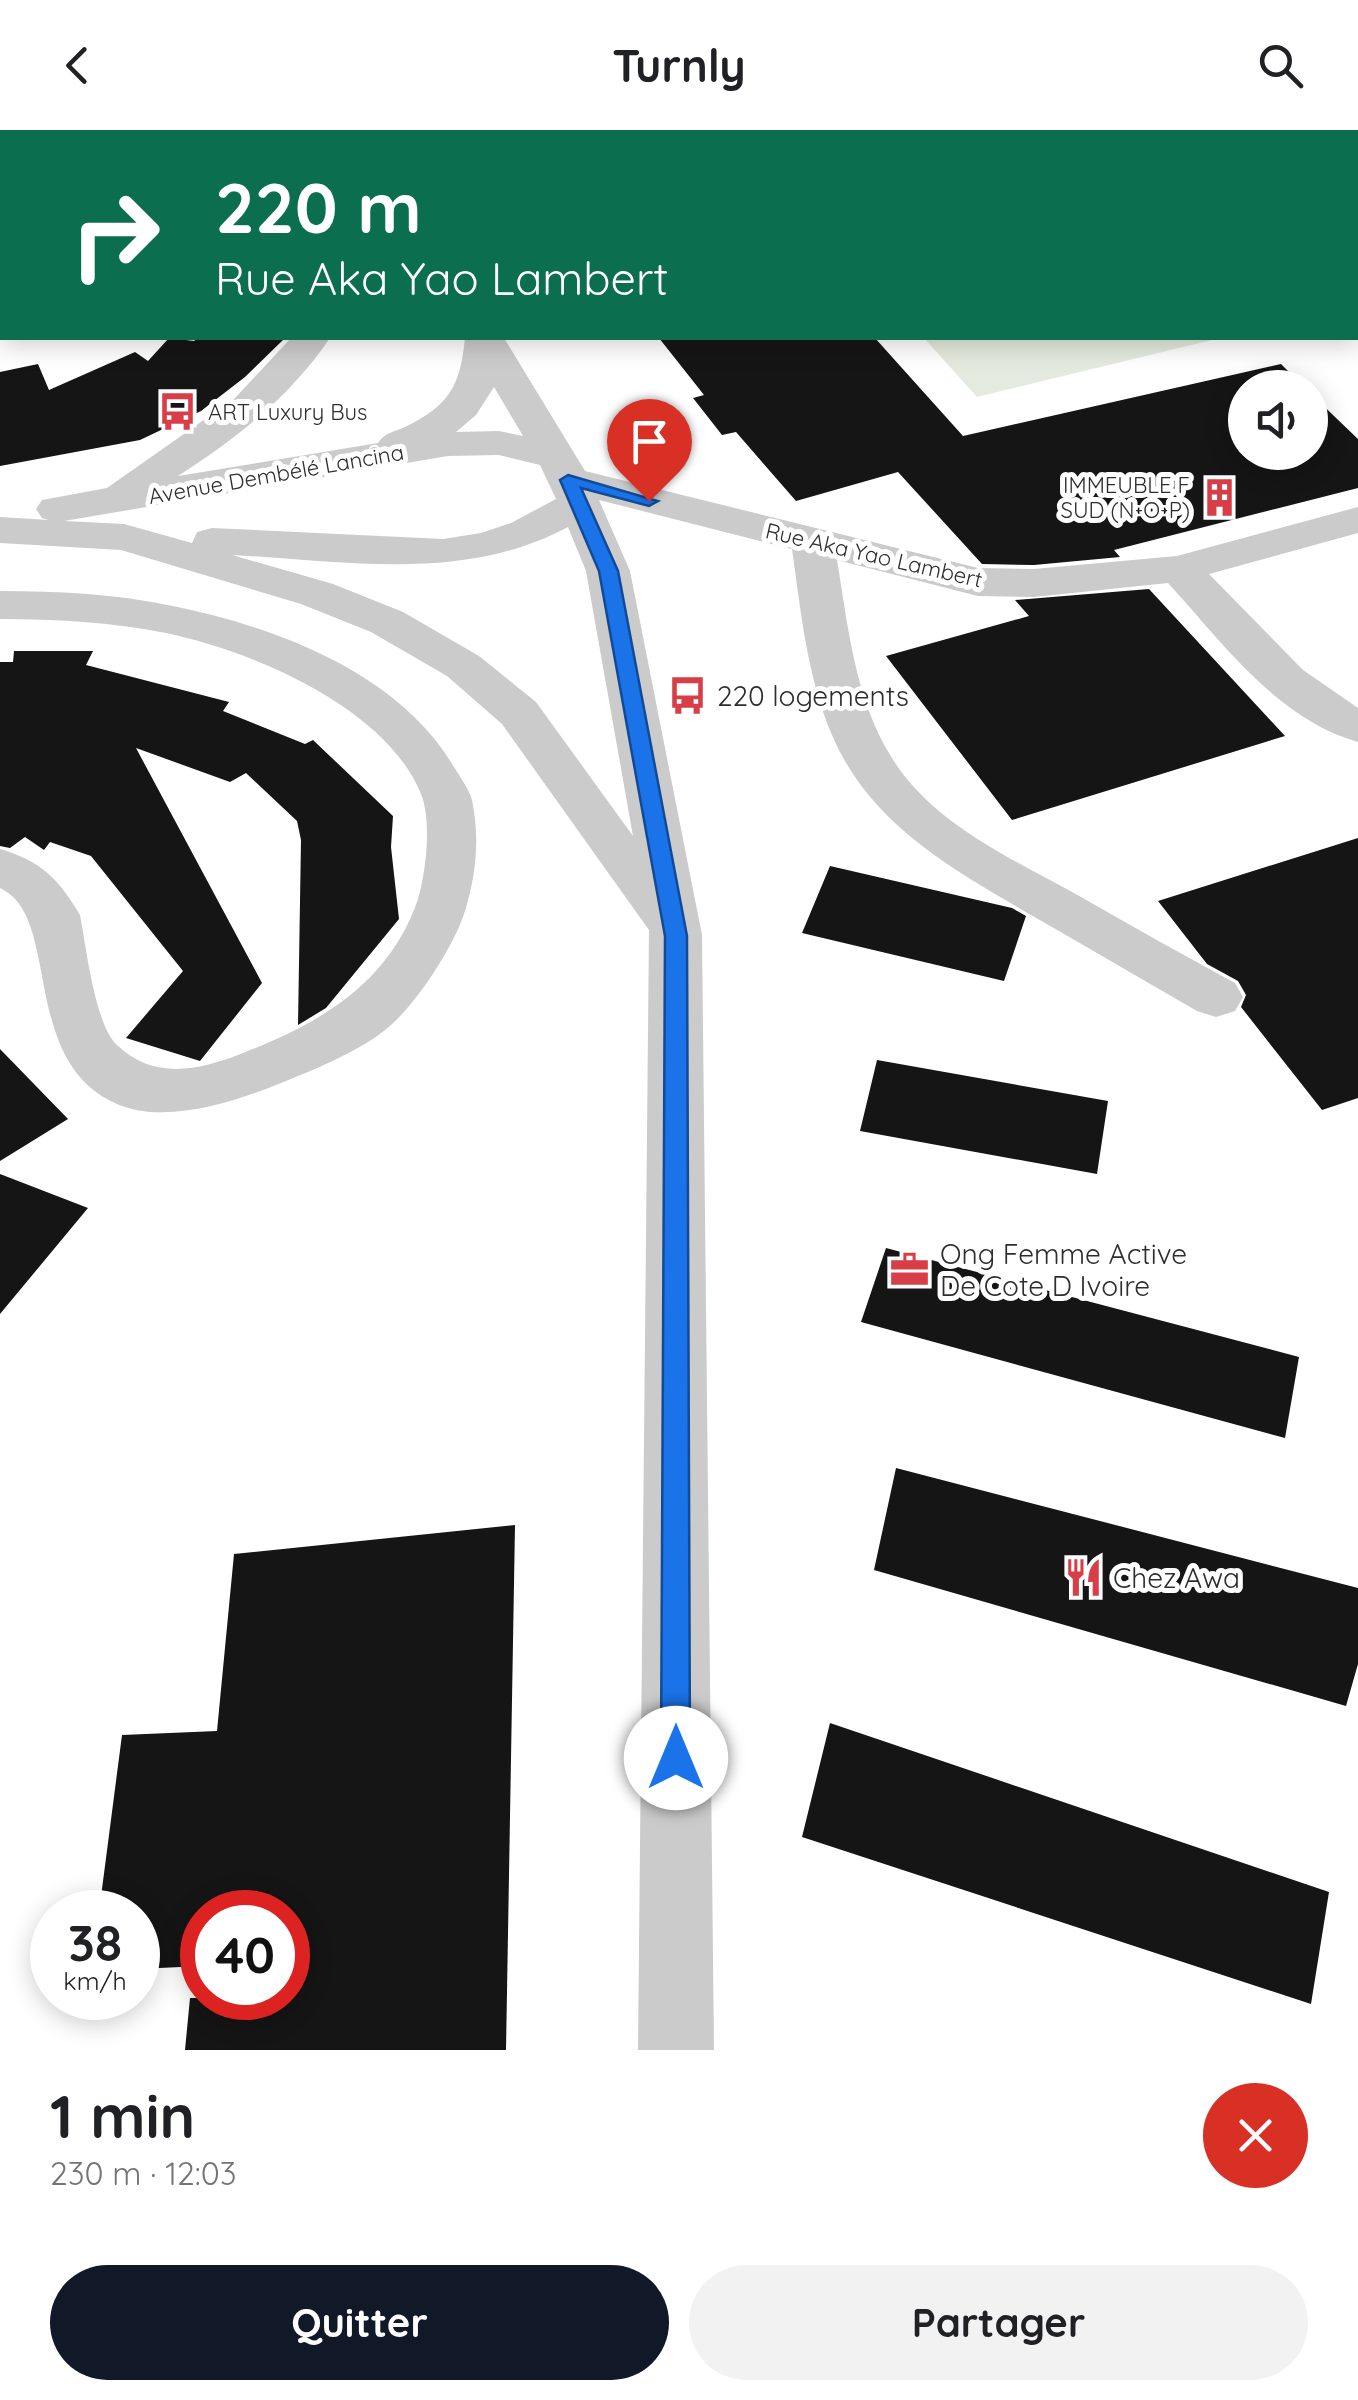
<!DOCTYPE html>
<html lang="fr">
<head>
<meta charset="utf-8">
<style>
	body { margin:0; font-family:Quicksand,sans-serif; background:#f2f2f2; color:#202124; height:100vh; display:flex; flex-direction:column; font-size:38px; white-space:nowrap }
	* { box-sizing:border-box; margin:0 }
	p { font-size:32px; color:#757577 }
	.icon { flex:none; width:55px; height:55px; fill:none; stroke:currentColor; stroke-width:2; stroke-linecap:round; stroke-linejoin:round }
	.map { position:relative; height:1920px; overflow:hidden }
	.side { display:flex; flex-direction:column; background:#fff; flex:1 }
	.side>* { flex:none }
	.hud { position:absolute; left:0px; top:0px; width:1360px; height:210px; box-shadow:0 5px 25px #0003; background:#0b6e4f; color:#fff; overflow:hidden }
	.tools { position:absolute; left:1228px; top:240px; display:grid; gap:20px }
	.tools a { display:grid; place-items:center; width:100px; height:100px; border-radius:50%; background:#fff; box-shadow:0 5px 25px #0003; font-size:50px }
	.speed { position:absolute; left:30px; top:1760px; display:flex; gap:20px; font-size:50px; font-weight:700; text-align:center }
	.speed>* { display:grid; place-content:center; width:130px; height:130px; border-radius:50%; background:#fff; box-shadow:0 5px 25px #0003; line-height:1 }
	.speed small { font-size:25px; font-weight:400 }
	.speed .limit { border:15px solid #d22; background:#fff; color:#111 }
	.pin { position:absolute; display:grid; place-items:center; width:85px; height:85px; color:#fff; margin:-102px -42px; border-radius:50% 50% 50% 0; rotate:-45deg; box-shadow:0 0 10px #0007 }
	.pin .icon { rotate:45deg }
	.me { position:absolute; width:110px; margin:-55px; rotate:0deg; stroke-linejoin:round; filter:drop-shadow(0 0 8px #0008) }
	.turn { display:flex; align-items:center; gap:35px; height:210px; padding:0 50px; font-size:45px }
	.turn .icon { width:130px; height:130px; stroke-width:2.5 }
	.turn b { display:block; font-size:70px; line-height:85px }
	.round { display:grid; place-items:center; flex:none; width:105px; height:105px; border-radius:52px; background:#f2f2f2 }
	.headline { display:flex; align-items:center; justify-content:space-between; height:170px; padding:0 50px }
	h1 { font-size:60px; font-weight:700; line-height:75px }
	.action { display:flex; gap:20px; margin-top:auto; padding:20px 50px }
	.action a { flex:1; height:115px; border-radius:60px; background:#111827; color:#fff; font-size:40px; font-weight:700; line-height:115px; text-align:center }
	.action a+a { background:#f2f2f2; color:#202124 }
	header { display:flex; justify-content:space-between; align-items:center; height:130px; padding:0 50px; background:#fff; font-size:45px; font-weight:700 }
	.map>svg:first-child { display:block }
</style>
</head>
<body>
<header><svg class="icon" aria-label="back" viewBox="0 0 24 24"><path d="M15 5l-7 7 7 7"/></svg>Turnly<svg class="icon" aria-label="search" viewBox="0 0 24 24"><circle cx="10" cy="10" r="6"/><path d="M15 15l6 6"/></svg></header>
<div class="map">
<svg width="1358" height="1920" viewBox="0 0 1358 1920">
	<rect width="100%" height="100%" fill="#fff"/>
	<!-- green -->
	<path fill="#e4eadd" d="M924,208h296l-243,59z"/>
	<!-- building -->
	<path fill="#151515" d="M169,208l25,3 4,-3h87l-40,39 -44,34 -61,29 -140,26v-94l38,-8 11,26 86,-38 13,9z
		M659,208h216l88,98 318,-72 24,24h-60v64h65v-59l48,46v49l-244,62 6,7 -86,8 -52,-1 -84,-92 -102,29 -60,-69 -14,3 -29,-37 11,-3z
		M1149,459l136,147 -273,84 -126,-164 143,-40 -14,-16z
		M14,521h79l-7,14 143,37 -6,9 82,33 8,-4 80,76 -2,31 8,72 -73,89 -28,17 3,-185 -4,-19 -51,-48 -16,9 -94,-34 126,235 -62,78 -74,-23 57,-67 -92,-115 -41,-14 -6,8 -19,-13 -15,11 -10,-2v-184h13z
		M1358,708v260l-36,12 -81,-103 5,-12 -8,-14 -31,-17 -49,-63z
		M830,736l182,42 14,8 -22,65 -202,-48z
		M0,919l68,70 -68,42z
		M877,930l231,41 -11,73 -237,-43z
		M0,1044l88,34 -88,106z
		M886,1118l413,109 -14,81 -424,-116z
		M896,1338l462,120v76l-12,42 -472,-136z
		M515,1395l-9,525h-321l5,-52h98v-86h-86v54l-64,3v-57h-39l23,-177 95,-4 17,-177z
		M830,1593l499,169 -18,112 -509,-167z"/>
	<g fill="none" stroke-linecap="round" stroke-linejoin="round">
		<!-- minor -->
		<path fill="#cbcbcb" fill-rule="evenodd" d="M341,0h34l1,2h-34z
			M733,0h35l1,2h-34z
			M1164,0h36l1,2h-35z
			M291,208h39c-40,59 -93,100 -152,138l200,-33c6,-10 16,-11 27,-16 45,-22 55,-41 60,-89h39l81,133 393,97 56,1 143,-13 181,-49v26l-149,41 94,96 55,38v34c-81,-23 -135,-99 -190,-159l-134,14 -56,-1 -141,-36c11,66 18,140 55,198 41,67 123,102 189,139 51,29 102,58 154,86l8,14 -8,14 -19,6 -19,-6c-51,-29 -101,-59 -152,-88 -84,-49 -173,-94 -213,-188 -25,-59 -31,-123 -40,-186l-193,-49 31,71 72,364 12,1115h-76l11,-1120 -147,-206 -55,-48 -76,-44 -70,-28 -180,-54 -121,-7v-26l49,3 -7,-2 -6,-9 6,-9 65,-12 128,-90zM494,257l29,49 -24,-5 -43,1 20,-17zM499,325l41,10 16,34 -45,24 -30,10 -38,6 -231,-11 -15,4 -5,11 -68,-19 -60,-3 384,-65zM568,397l18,44 47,265 -97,-134 -57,-46 -76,-44 -70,-28 -101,-29c115,6 231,28 336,-28z
			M0,461c58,0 116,3 173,15 103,21 226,67 281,161 6,10 15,22 18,33 8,38 4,75 -7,111 -11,35 -46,89 -74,114 -30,27 -83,47 -120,62 -44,17 -108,37 -154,17 -99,-43 -54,-187 -117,-216v-39c41,12 58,29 80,66 6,31 15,110 37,130 37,36 83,25 126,8 78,-30 147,-71 175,-154 8,-27 14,-78 3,-105 -35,-87 -169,-143 -255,-161 -55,-11 -110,-14 -166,-14z"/>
	</g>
	<!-- route -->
	<path fill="#1a73e8" stroke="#114b97" stroke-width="2.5" d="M568,345l90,26 -9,5 -68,-18 37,83 69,365 3,822 -4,10 -10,4 -11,-4 -4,-10 4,-822 -66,-365 -39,-91z"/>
	<!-- icons -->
	<defs>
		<symbol id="bus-bare" viewBox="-9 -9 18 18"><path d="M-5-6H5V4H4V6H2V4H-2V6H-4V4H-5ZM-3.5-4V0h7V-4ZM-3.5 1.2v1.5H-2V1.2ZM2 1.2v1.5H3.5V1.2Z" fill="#d73e47" stroke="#fff" stroke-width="2.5" paint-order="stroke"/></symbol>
		<symbol id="building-bare" viewBox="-9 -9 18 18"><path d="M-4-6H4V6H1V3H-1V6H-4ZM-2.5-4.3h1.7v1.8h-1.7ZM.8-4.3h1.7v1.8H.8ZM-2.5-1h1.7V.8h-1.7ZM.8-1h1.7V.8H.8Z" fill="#d73e47" stroke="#fff" stroke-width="2.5" paint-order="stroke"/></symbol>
		<symbol id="office-bare" viewBox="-9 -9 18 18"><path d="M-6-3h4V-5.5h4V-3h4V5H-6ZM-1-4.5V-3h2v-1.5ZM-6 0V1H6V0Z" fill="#d73e47" stroke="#fff" stroke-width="2.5" paint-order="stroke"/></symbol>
		<symbol id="restaurant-bare" viewBox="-9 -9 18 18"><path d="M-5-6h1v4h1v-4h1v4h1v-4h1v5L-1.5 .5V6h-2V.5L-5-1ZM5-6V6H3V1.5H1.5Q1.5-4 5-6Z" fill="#d73e47" stroke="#fff" stroke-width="2.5" paint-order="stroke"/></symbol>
	</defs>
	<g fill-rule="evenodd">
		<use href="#bus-bare" x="150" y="254" width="55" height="55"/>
		<use href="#building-bare" x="1192" y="340" width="55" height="55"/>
		<use href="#bus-bare" x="660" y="538" width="55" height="55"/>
		<use href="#office-bare" x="882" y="1112" width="55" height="55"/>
		<use href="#restaurant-bare" x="1056" y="1420" width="55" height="55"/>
	</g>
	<g text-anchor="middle" stroke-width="10" stroke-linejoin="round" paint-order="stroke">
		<!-- far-poi labels -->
		<g font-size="22" fill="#2e2e2e" stroke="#fff" text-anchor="start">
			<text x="208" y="290">ART Luxury Bus</text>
			<text x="1190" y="363" text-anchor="end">IMMEUBLE F<tspan x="1190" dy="25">SUD (N-O-P)</tspan></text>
		</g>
		<!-- far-street labels -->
		<g font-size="22" fill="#2e2e2e" stroke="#fff">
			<text transform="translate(276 344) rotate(-10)" y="8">Avenue Dembélé Lancina</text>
			<text transform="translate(874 425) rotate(13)" y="8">Rue Aka Yao Lambert</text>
		</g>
		<!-- poi labels -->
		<g font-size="28" fill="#2e2e2e" stroke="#fff" text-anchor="start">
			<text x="717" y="576">220 logements</text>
			<text x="940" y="1134">Ong Femme Active<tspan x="940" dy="32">De Cote D Ivoire</tspan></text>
			<text x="1113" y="1458">Chez Awa</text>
		</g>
	</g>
</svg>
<div class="tools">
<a><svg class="icon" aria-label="sound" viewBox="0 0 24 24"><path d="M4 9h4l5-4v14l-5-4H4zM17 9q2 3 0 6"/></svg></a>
</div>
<div class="speed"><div>38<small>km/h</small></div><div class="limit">40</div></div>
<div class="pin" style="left:649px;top:371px;background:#d93025"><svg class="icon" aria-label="arrive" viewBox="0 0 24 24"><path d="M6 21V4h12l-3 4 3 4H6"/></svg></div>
<svg class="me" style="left:676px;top:1628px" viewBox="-20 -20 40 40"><circle r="19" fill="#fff"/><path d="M0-13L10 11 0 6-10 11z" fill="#1a73e8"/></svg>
<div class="hud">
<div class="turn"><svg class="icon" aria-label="right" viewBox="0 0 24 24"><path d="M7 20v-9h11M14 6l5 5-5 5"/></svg><div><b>220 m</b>Rue Aka Yao Lambert</div></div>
</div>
</div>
<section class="side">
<div class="headline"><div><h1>1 min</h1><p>230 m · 12:03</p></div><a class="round" style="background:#d93025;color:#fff"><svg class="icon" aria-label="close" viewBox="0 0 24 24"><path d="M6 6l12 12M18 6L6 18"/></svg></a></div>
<div class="action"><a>Quitter</a><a>Partager</a></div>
</section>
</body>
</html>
